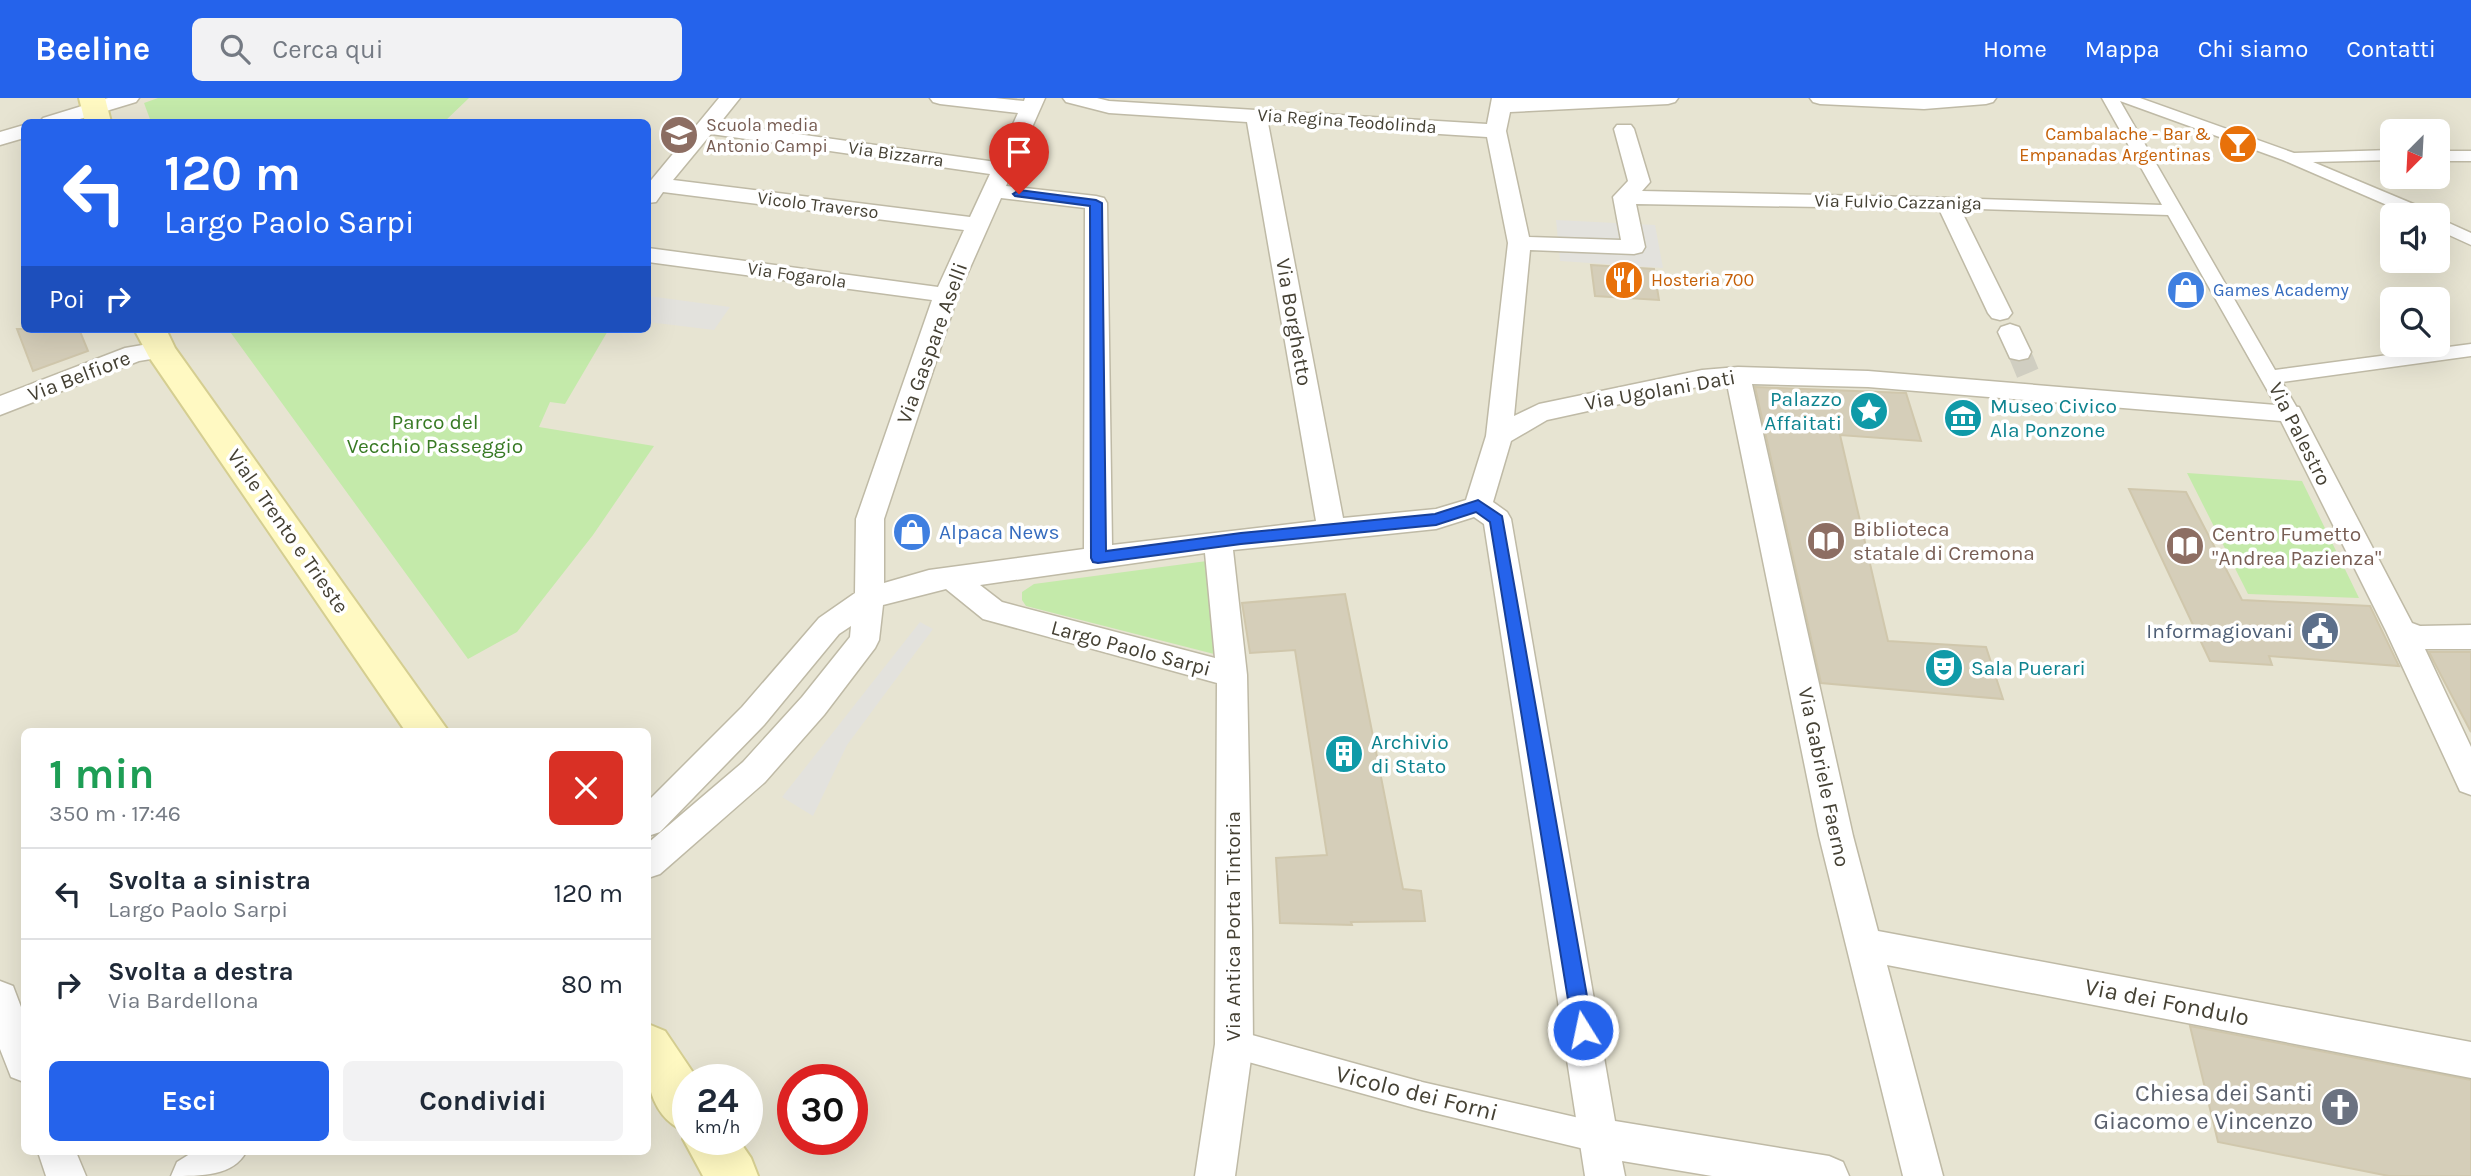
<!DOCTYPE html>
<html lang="it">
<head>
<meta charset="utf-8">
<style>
	body { margin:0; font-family:Karla,sans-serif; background:#f2f2f3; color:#1f2937; height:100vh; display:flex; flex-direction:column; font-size:26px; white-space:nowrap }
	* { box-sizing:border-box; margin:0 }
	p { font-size:23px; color:#747a83 }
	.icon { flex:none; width:38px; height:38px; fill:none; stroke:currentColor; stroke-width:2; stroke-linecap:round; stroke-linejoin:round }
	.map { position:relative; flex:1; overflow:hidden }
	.panel { position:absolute; left:21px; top:630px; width:630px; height:427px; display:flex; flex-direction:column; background:#fff; border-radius:10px; box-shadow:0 7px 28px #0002 }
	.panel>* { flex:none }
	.top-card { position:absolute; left:21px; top:21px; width:630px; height:214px; border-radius:10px; box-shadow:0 7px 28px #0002; background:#2563eb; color:#fff; overflow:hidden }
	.needle { width:46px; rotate:204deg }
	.fabs { position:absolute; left:2380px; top:21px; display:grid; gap:14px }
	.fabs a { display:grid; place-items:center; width:70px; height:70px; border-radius:10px; background:#fff; box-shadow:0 7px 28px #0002; font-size:35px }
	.speed { position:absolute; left:672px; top:966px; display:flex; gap:14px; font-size:35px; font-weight:700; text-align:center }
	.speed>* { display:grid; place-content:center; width:91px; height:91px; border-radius:50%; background:#fff; box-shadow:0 7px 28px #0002; line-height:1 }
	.speed small { font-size:18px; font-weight:400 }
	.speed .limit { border:10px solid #d22; background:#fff; color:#111 }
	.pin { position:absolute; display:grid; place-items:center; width:60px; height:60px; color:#fff; margin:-72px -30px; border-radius:50% 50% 50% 0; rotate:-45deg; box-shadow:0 0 7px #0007 }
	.pin .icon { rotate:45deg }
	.me { position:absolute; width:77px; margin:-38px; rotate:350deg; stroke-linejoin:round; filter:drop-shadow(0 0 5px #0008) }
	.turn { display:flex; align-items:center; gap:24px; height:147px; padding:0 28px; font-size:32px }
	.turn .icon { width:91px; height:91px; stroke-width:2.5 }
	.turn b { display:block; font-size:49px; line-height:60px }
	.then { display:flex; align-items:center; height:66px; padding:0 28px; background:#0003; gap:14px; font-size:26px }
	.round { display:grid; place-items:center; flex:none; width:74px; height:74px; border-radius:10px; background:#f2f2f3 }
	.overview { display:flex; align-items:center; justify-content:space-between; height:119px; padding:0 28px }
	h1 { font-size:42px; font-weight:700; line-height:52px; color:#1e9e55 }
	.button { display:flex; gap:14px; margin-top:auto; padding:14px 28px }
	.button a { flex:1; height:80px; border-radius:10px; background:#2563eb; color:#fff; font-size:28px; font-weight:700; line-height:80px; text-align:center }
	.button a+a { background:#f2f2f3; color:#1f2937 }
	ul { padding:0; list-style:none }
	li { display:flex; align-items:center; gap:21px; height:91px; padding:0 28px; border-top:2px solid #e0e1e3 }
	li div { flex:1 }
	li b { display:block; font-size:26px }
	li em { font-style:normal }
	header { display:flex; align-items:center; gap:42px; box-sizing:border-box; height:98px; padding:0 35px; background:#2563eb; color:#fff }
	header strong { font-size:33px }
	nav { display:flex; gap:38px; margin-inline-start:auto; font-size:24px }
	.search { width:490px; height:63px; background:#f2f2f3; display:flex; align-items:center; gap:18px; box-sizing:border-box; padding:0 24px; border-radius:10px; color:#747a83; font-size:26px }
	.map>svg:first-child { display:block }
</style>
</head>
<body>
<header>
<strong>Beeline</strong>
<div class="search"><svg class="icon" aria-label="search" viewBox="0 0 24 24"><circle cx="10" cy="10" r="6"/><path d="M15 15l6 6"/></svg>Cerca qui</div>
<nav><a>Home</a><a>Mappa</a><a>Chi siamo</a><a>Contatti</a></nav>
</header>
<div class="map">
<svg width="2471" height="1078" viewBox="0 0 2471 1078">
	<rect width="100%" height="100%" fill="#f3f1e4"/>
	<!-- residential -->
	<path fill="#e7e4d2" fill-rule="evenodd" d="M0,0h2471v1078h-2471zM24,24h624v207h-624zM2392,33h46v46h-46zM2392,117h46v46h-46zM2392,201h46v46h-46zM24,634h624v420h-624zM688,982h59v59h-59zM793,982h59v59h-59z"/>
	<!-- green -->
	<path fill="#c4eaaa" d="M158,0h311l-25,24h-293l-7,-19z
		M228,231h381l-44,75 -15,-2 -11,25 115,19 -61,89 -76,97 -49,27z
		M2187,375l115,8 57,117 -111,-4z
		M1207,463l11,94 -192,-49 -4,-6v-8l12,-8z"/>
	<!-- parking -->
	<path fill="#e3e2dd" d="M1556,122l99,5 8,43 -103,-7z
		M648,198l82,11 -16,23 -66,-8z
		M920,524l13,7 -86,116 -34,71 -31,-19z"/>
	<!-- building -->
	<path fill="#d5ceb9" stroke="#d0c7ac" stroke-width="2" d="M1591,167l63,4 5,31 -64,-4z
		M17,231h62l9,22 -55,20z
		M1755,289l151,6 15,48 -81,-6 48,206 98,6 17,52 -182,-16z
		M2129,391l57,3 56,108 128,6 29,60 -130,-10 3,9 -62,-4z
		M1345,496l58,295 18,2 4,30 -74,1 1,3 -72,-2 -4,-65 51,-3 -32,-205 -45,3 -8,-50z
		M2429,554h42v80l-37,-70z
		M2190,928l281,54v96h-82l-171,-34z"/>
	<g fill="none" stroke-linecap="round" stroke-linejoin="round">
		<!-- minor-tunnel -->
		<path stroke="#d0cec1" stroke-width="23" stroke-dasharray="23 11" stroke-linecap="butt" d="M2019,254l12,29"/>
		<defs>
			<path id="pedestrian" d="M2102,0h38l154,55 98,-3v10l-79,2 117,49 2,4h-22l-127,-55 -163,-59 155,269 196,-26v12l-189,26 18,31 -3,5h-14l-115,-203 -221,-7 -8,-5 8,-5 215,7z
				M2438,53h33v10h-33z
				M2438,120l33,15v12l-33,-15z
				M1234,932l188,52 179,41 10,5 5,10 -5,10 -10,5 -179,-43 -188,-52 -10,-4 -4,-10 4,-10z"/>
			<path id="minor" d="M108,0h31l-3,4 -66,20h-30l3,-4z
				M719,0h21l-20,25 276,39 22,-49 -78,-9 -7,-2 -3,-4h65l29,3 1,-3h20l-39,88 90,10 8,2 3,5 5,342 204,-24 -69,-399 -138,-9 -43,-11 -3,-4h34l12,3 378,23 5,-26h186l-3,4 -7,2 -158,8 -4,19 23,106 92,3 -8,-43 15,-16 -14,-52 3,-4h14l3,4 16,53 -8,9 313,7 57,115 -4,5 -8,2 -8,-2 -4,-5 -49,-104 -303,-5 9,43 -3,5 -8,2 -104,-4 -16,166 25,-12 163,-34 36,-3 130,4 431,36 113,216 8,3 51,-1v24h-46l46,98v48l-11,-4 -74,-160 -105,-210 -413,-34 -116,-3 101,452 25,95 593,111v36l-584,-113 56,211h-40l-84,-340 -92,-452 -25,2 -155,34 -36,21 -18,61 14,10 4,7 104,602 214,35 14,6 6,14h-137l-90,-15 3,15h-40l-101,-652 -10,-7 -38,12 -203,21 14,125 5,255 1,114 -18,132h-40l20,-132 2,-361 -234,-64 -37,-30 -63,16 -4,35 -4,8 -51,67 -59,67 -105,92 -12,4v-35l95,-81 59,-65 48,-60 1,-11 -12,8 -75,91 -104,107 -12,4v-35l94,-94 77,-89 36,-25 1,-74 76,-219 -284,-38v-14l290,39 26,-57 -301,-38 -7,10 -8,1v-19zM1268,25l219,14 21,106 -22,193 -20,64 -30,9 -93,9zM711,36l279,40 -20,43 -297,-37zM1001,100l84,10 -1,341 -155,21 -45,13v-64l74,-224zM1205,455l10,105 -213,-56 -22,-17z
				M1810,0h186l-3,4 -7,2 -62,5 -104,-5 -7,-2z
				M24,27v13l-24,7v-13z
				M2010,226l9,3 12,25 -3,6 -9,2 -9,-2 -12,-26 3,-5z
				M160,244l9,2 3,6 -3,6 -30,5 -139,54v-19l125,-48z
				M0,883l13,5 11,29v67l-13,-5 -11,-28z
				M38,1054h38l10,24h-40z
				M193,1054h53c-13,24 -44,24 -75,24l6,-14z"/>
			<path id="secondary" d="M79,0h26l6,24h-26z
				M134,231h32l9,19 274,384h-43l-257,-375z
				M648,926l17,7 33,49h-10v59h50l13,19 7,18h-55l-20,-37 3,-7c-43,-18 -42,-69 -38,-108z"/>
		</defs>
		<!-- pedestrian casing -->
		<use href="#pedestrian" stroke="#bfbaa6" stroke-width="3"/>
		<!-- minor casing -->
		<use href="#minor" stroke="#bfbaa6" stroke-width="3"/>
		<!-- secondary casing -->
		<use href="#secondary" stroke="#d5ce91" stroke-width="4"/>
		<!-- pedestrian -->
		<use href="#pedestrian" fill="#fff" fill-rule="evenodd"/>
		<!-- minor -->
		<use href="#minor" fill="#fff" fill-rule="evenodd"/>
		<!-- secondary -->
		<use href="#secondary" fill="#fff9c2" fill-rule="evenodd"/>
	</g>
	<!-- route -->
	<path fill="#2563eb" stroke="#184099" stroke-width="2" d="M1019,92l77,10 6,3 4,348 135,-18 194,-19 43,-14 24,16 91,514 -3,7 -7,3 -7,-3 -3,-7 -83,-508 -14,-10 -40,13 -195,19 -143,19 -5,-1 -2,-4 -1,-352 -75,-10 -2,-2z"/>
	<!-- icons -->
	<defs>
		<symbol id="school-disc" viewBox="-11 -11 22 22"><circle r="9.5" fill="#8d6e63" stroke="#fff"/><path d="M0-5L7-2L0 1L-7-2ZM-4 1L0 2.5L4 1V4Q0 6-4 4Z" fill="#fff"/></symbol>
		<symbol id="bar-disc" viewBox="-11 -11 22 22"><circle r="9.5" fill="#e8710a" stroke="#fff"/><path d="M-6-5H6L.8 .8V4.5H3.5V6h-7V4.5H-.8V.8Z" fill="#fff"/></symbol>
		<symbol id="restaurant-disc" viewBox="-11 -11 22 22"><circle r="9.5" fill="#e8710a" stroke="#fff"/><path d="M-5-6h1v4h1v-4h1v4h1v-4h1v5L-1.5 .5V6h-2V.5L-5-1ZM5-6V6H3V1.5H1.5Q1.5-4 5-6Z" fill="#fff"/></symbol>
		<symbol id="shop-disc" viewBox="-11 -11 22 22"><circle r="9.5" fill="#3f7fe0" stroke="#fff"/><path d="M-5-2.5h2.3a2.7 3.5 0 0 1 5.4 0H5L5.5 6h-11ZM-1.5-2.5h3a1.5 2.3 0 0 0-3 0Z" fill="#fff"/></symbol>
		<symbol id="sight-disc" viewBox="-11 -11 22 22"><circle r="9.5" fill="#0f9aa8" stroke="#fff"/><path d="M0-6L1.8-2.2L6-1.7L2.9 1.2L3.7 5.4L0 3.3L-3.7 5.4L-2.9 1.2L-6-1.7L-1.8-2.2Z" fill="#fff"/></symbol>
		<symbol id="museum-disc" viewBox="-11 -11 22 22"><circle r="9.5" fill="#0f9aa8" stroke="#fff"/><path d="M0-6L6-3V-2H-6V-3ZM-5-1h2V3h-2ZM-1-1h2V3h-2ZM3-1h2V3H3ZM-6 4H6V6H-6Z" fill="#fff"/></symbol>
		<symbol id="library-disc" viewBox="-11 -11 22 22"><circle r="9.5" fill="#8d6e63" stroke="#fff"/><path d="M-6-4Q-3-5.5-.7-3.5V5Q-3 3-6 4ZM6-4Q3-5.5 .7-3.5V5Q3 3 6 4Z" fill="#fff"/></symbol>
		<symbol id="civic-disc" viewBox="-11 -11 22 22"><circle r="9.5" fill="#5c6f8a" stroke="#fff"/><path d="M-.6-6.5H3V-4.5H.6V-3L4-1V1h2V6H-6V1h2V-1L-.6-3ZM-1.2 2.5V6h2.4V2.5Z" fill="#fff"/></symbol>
		<symbol id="theatre-disc" viewBox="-11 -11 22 22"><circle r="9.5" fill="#0f9aa8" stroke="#fff"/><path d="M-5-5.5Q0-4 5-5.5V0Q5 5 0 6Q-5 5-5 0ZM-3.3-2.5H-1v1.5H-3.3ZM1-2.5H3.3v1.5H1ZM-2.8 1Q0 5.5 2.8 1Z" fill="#fff"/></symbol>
		<symbol id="building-disc" viewBox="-11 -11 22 22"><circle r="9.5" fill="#0f9aa8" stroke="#fff"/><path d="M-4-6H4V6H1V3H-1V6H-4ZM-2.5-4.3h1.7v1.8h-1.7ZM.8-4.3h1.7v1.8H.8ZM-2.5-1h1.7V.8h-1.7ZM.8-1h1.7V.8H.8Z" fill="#fff"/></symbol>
		<symbol id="church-disc" viewBox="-11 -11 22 22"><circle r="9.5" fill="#6b7280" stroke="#fff"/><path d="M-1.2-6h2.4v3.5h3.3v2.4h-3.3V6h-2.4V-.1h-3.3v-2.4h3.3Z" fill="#fff"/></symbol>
	</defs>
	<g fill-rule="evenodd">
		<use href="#school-disc" x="657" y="15" width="44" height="44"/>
		<use href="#bar-disc" x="2216" y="24" width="44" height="44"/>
		<use href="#restaurant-disc" x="1602" y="160" width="44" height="44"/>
		<use href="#shop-disc" x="2164" y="170" width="44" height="44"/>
		<use href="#sight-disc" x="1847" y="291" width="44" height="44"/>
		<use href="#museum-disc" x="1941" y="298" width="44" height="44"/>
		<use href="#shop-disc" x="890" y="412" width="44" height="44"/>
		<use href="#library-disc" x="1804" y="421" width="44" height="44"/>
		<use href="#library-disc" x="2163" y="426" width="44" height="44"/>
		<use href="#civic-disc" x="2298" y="511" width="44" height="44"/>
		<use href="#theatre-disc" x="1922" y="548" width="44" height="44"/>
		<use href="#building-disc" x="1322" y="634" width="44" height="44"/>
		<use href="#church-disc" x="2318" y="987" width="44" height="44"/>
	</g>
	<g text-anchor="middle" stroke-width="7" stroke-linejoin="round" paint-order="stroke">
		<!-- far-street labels -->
		<g font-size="18" fill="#454134" stroke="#fff">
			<text transform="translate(1347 23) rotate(4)" y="6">Via Regina Teodolinda</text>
			<text transform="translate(896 56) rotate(8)" y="6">Via Bizzarra</text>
			<text transform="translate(1898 104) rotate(1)" y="6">Via Fulvio Cazzaniga</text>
			<text transform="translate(818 107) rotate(7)" y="6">Vicolo Traverso</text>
			<text transform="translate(797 177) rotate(8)" y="6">Via Fogarola</text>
		</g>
		<!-- far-education labels -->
		<g font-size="18" fill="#785e54" stroke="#fff" text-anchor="start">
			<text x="706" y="33">Scuola media<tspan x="706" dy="21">Antonio Campi</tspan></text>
		</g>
		<!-- far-food labels -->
		<g font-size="18" fill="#c56008" stroke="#fff" text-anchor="end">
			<text x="2211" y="42">Cambalache - Bar &amp;<tspan x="2211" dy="21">Empanadas Argentinas</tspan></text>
			<text x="1651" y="188" text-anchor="start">Hosteria 700</text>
		</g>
		<!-- far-shop labels -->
		<g font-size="18" fill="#366cbe" stroke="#fff" text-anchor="start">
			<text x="2213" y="198">Games Academy</text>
		</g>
		<!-- street labels -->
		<g font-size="21" fill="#454134" stroke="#fff">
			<text transform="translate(1294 224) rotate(80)" y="7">Via Borghetto</text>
			<text transform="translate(932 245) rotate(-70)" y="7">Via Gaspare Aselli</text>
			<text transform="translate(79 278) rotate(-21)" y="7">Via Belfiore</text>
			<text transform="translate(1660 292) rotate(-10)" y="7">Via Ugolani Dati</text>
			<text transform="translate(2300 336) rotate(63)" y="7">Via Palestro</text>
			<text transform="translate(288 433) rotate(55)" y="7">Viale Trento e Trieste</text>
			<text transform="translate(1131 550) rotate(15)" y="7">Largo Paolo Sarpi</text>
			<text transform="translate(1824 679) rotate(78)" y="7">Via Gabriele Faerno</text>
			<text transform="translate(1233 828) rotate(-90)" y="7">Via Antica Porta Tintoria</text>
		</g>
		<!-- culture labels -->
		<g font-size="21" fill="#0d838f" stroke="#fff" text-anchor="start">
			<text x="1842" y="308" text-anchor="end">Palazzo<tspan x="1842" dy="24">Affaitati</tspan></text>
			<text x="1990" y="315">Museo Civico<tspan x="1990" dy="24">Ala Ponzone</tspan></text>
			<text x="1971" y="577">Sala Puerari</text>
			<text x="1371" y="651">Archivio<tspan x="1371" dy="24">di Stato</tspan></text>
		</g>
		<!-- park labels -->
		<g font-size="21" fill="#387a24" stroke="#fff">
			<text x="435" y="331">Parco del<tspan x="435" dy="24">Vecchio Passeggio</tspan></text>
		</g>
		<!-- education labels -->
		<g font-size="21" fill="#785e54" stroke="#fff" text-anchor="start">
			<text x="1853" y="438">Biblioteca<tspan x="1853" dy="24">statale di Cremona</tspan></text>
			<text x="2212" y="443">Centro Fumetto<tspan x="2212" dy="24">"Andrea Pazienza"</tspan></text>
		</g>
		<!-- shop labels -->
		<g font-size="21" fill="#366cbe" stroke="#fff" text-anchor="start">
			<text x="939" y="441">Alpaca News</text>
		</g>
		<!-- service labels -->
		<g font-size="21" fill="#4e5e75" stroke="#fff" text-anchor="end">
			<text x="2293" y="540">Informagiovani</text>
		</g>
		<!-- near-street labels -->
		<g font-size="24" fill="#454134" stroke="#fff">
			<text transform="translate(2167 904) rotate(11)" y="8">Via dei Fondulo</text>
			<text transform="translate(1417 995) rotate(14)" y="8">Vicolo dei Forni</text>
		</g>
		<!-- near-worship labels -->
		<g font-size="24" fill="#5b616d" stroke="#fff" text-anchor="end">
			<text x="2313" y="1003">Chiesa dei Santi<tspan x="2313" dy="28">Giacomo e Vincenzo</tspan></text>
		</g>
	</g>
</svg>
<div class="fabs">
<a><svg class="needle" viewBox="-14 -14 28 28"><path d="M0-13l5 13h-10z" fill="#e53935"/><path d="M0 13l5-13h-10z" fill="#747a83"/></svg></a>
<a><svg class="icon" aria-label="sound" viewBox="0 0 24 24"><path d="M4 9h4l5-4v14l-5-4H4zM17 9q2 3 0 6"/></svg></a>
<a><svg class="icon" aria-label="search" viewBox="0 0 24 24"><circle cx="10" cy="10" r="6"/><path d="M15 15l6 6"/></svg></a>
</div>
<div class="speed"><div>24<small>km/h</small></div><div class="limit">30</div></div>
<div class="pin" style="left:1019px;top:96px;background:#d93025"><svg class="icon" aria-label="arrive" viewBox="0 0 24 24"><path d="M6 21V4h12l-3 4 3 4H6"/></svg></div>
<svg class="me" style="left:1583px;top:932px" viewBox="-20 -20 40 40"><circle r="17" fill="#2563eb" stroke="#fff" stroke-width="3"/><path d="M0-11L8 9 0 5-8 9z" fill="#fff"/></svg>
<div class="top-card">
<div class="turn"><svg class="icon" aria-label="left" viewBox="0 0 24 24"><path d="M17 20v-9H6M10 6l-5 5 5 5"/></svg><div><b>120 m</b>Largo Paolo Sarpi</div></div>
<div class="then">Poi<svg class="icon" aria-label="right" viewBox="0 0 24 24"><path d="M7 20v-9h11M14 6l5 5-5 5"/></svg></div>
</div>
<section class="panel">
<div class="overview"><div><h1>1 min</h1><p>350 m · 17:46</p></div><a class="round" style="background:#d93025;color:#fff"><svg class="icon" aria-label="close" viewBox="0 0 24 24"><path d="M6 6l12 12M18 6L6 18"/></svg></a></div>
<ul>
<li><svg class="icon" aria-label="left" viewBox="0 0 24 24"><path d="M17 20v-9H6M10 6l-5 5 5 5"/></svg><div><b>Svolta a sinistra</b><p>Largo Paolo Sarpi</p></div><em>120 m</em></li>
<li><svg class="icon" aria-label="right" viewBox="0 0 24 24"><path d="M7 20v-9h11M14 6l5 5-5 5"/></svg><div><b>Svolta a destra</b><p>Via Bardellona</p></div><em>80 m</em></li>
</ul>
<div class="button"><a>Esci</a><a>Condividi</a></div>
</section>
</div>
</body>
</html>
